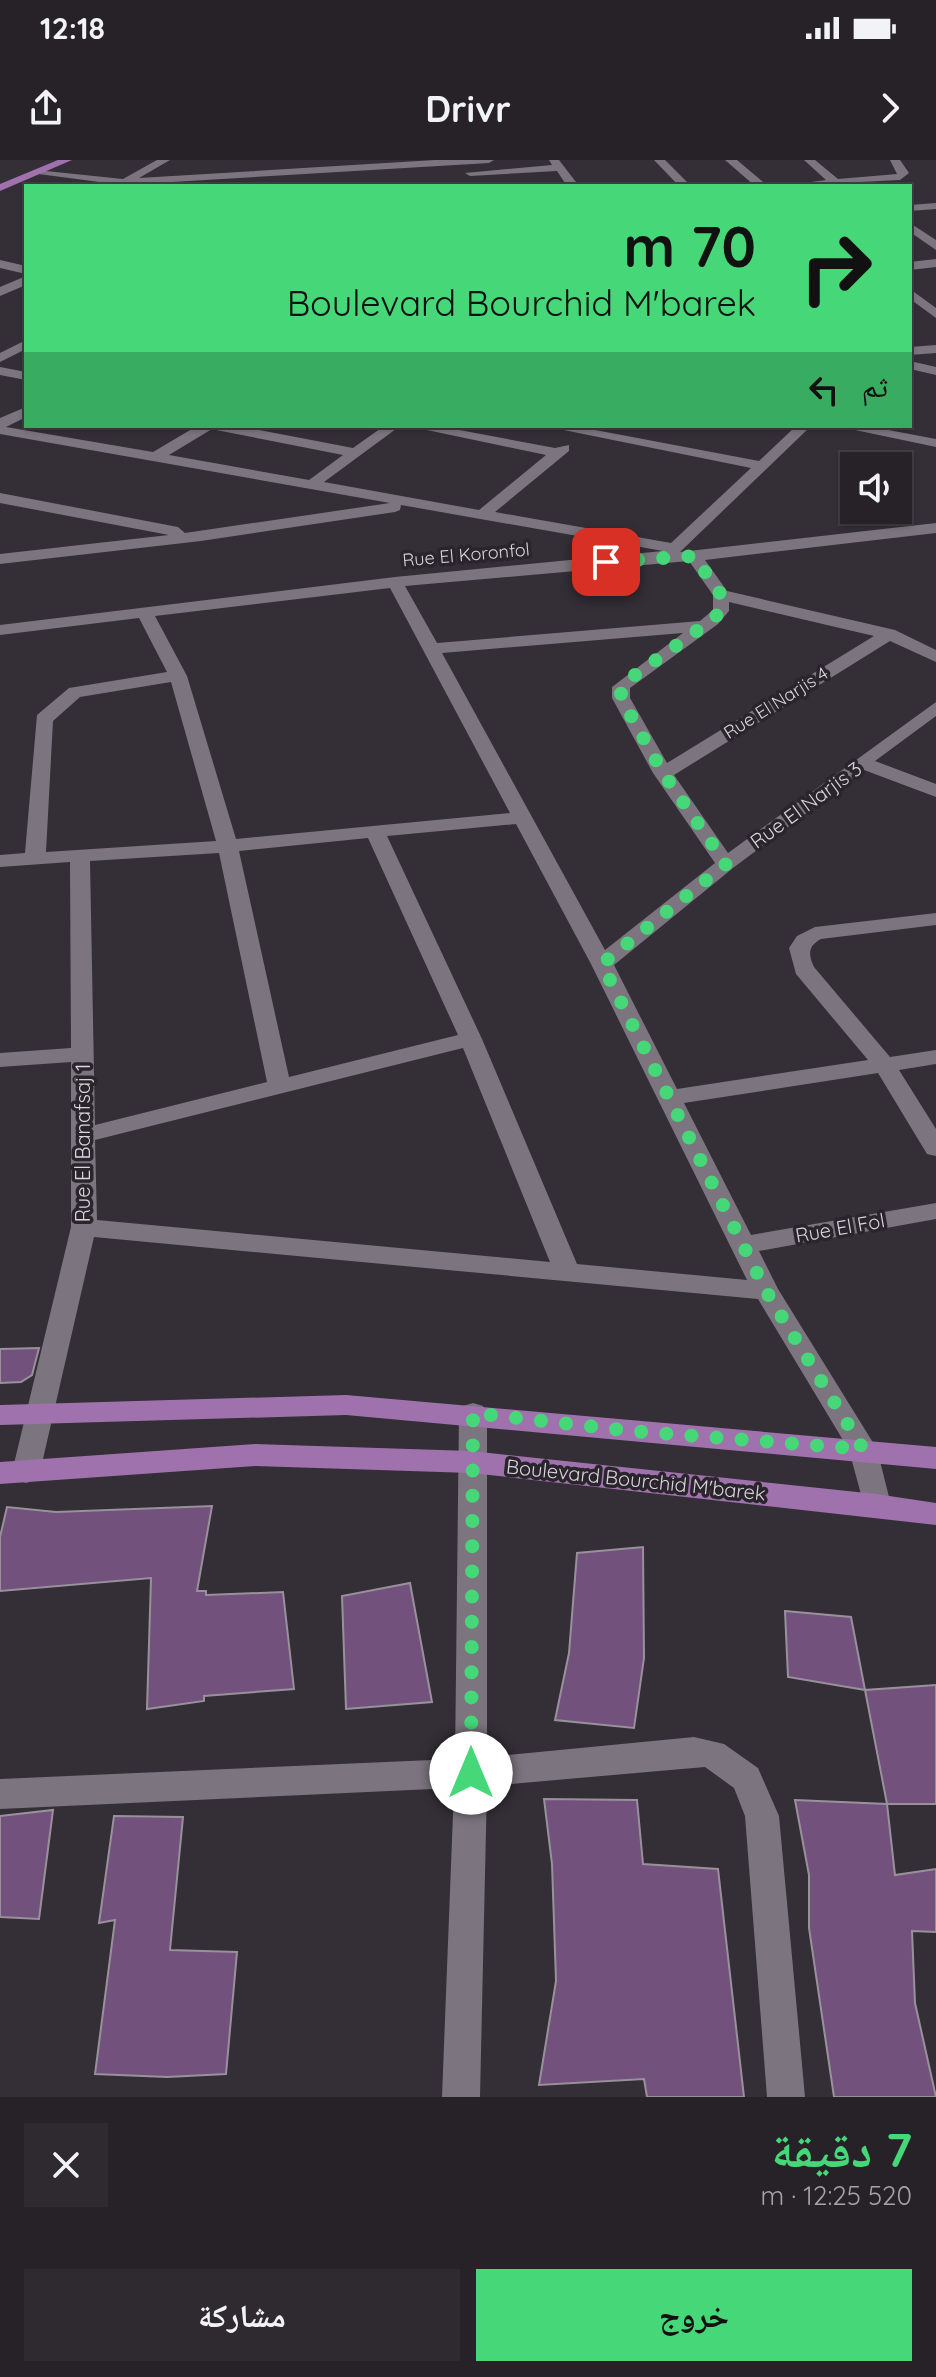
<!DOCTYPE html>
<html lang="ar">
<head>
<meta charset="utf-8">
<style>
	body { margin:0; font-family:Quicksand,"Noto Naskh Arabic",sans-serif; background:#2f2a30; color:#f1f3f6; direction:rtl; height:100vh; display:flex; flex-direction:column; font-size:30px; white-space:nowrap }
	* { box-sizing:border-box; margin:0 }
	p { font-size:26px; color:#a4a4a8 }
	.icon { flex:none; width:44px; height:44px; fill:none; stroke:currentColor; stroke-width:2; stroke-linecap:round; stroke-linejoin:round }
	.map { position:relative; height:1937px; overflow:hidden; direction:ltr }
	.details { display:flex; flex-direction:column; background:#272228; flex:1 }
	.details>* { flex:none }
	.banner { position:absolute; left:24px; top:24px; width:888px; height:244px; border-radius:0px; box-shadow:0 2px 6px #0004,0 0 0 2px #433f45; direction:rtl; background:#46d779; color:#111; overflow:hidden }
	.tools { position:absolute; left:840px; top:292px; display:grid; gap:16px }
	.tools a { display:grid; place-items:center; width:72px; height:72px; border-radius:0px; background:#272228; box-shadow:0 2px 6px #0004,0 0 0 2px #433f45; font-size:40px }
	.pin { position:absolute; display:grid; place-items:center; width:68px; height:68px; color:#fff; margin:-34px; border-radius:16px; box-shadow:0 4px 12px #0006 }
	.me { position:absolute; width:88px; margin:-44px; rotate:0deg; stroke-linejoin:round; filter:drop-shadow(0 0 6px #0008) }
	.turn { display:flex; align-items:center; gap:28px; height:168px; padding:0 24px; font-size:36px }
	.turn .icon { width:104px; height:104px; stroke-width:2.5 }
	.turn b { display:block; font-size:56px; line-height:68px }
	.then { display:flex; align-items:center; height:76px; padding:0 24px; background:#0003; gap:16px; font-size:30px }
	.round { display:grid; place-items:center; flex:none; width:84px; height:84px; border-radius:0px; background:#2f2a30 }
	.head { display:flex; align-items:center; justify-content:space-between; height:136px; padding:0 24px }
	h1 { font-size:48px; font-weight:800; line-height:60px; color:#46d779 }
	.primary-button { display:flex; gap:16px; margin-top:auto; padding:16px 24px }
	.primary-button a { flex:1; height:92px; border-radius:0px; background:#46d779; color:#111; font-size:32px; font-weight:800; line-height:92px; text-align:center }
	.primary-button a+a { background:#2f2a30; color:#f1f3f6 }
	.status { display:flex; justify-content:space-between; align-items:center; height:56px; padding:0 40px; background:#272228; direction:ltr }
	.status svg { height:22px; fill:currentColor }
	header { display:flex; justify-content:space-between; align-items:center; height:104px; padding:0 24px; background:#272228; font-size:36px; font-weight:800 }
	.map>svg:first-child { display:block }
</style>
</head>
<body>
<div class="status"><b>12:18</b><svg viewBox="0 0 49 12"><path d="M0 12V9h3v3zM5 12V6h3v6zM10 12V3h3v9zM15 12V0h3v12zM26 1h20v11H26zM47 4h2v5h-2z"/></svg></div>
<header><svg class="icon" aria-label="forward" viewBox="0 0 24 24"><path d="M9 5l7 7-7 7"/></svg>Drivr<svg class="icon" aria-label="share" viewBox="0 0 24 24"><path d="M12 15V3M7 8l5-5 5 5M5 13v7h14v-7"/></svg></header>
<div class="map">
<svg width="936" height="1937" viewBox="0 0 936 1937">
	<rect width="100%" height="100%" fill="#342e36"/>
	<!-- building -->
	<path fill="#73517d" stroke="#98919b" stroke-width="2" d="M39,1188l-7,27 -11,7 -21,1v-34z
		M212,1346l-15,85h9v4l77,-3 11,97 -90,7v5l-57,8 4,-131 -151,13v-54l7,-30 49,5z
		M643,1387l1,111 -10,70 -79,-8 14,-67 8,-100z
		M410,1423l22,119 -86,7 -4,-113z
		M785,1451l66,6 14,73 -77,-13z
		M936,1525v119h-49l-22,-114z
		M544,1639l93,1 6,64 75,5 26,228h-97l-3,-18 -105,6 17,-104 -4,-117z
		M795,1640l92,4 8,71 41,-6v63l-24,-1 3,72 21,94h-102l-25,-169v-53z
		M53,1650l-14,109 -39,-2v-101z
		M114,1656l69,1 -13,133 67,2 -11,122 -59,3 -72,-3 20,-154 -16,3z"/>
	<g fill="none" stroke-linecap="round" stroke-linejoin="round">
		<!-- minor -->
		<path fill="#7c757f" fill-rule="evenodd" d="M157,0h13l-31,18 296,-18h59l-5,3 -367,22 -91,-12 5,-3 87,9z
			M549,0h10l20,26h-12l-10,-15 -87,5 -5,-3 87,-8z
			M654,0h11l26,26h-12z
			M725,0h12l31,26h-13z
			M804,0h11l23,19 59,-5 -7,-14h10l9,13 -9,7 -119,6 45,-6z
			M936,43v6l-26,2v-6z
			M910,63l26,17v10l-26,-18z
			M936,99v8l-26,3v-8z
			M0,100l26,6v8l-26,-6z
			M26,116v9l-26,11v-9z
			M910,129l26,19v10l-26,-19z
			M26,180v9l-26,13v-9z
			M936,185v8l-26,2v-8z
			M910,201l26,6v8l-26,-6z
			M0,207l26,5v8l-26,-5z
			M26,247v10l-20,10 147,25 44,-26h41l115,22 31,-22h16l-76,56 155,28 67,-55 -138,-29h30l117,22 14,-3v6l-74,61 176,31 80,-75 -207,-42h30l185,35 37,-35h15l-131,126 256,-29v10l-231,27 22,31 168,39 41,20v12l-46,-21 -216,134 54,78 208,-151v14l-61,45 61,23v13l-72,-27 -131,98 -119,97 63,124 191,-29 -72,-86 -7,-26 8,-12 18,-9 121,-14v12l-115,14c-13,7 -13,15 -7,28l76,90 46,-7v14l-37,6 37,59v27l-9,-2 -49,-81 -194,30 67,132 185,-32v16l-177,32 19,38 99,160 14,56 -5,8 -10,3 -10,-3 -17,-63 -91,-151 -664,-62 -54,235 -4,8 -10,3 -10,-3 -4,-8 59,-245v-165l-71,5v-14l71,-5 -1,-186 -70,5v-12l25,-2 12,-138 32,-27 98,-16 -28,-54 -139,17v-10l395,-48 268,-26 -262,-46 -1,5 -5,2 -194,29 -201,23v-10l169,-19 -169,-32v-10l178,34 7,6 205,-30 -390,-69v-16zM212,269l4,1 127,25 -34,25 -140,-25zM689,401l24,34v15l-13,11 -263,22 -32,-57zM390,428l120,225 -274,26 -49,-163 -32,-60zM729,442l145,34 -207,127 -37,-65v-10l88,-64 11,-13zM683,473l-71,54v11l41,75 62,90 -110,87 -163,-297zM171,522l45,159 -170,11 7,-131 27,-24zM516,664l75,140 156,316 -170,-16 -95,-225 -95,-203zM368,678l90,197 -169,42 -50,-226zM219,693l48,229 -172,43 -5,-264zM463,888l87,214 -453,-42 -2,-80z
			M836,266h31l69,13v8z
			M473,1243l10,3 4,7v344l207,-20 30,7 34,24 21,48 26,281h-38l-22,-281 -11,-28 -29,-21 -218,19 -7,311h-38l12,-309 -454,21v-30l455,-20 4,-346 4,-7z"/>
		<!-- major -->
		<path fill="#9f72ad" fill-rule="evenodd" d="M58,0h14l-72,31v-7z
			M346,1235l590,52v22l-590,-54 -346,10v-20z
			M255,1284l216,7 405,43 60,9v22l-465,-52 -216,-7 -255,18v-22z"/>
	</g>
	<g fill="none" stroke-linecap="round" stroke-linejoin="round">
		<!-- route -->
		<path stroke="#46d779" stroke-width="14" stroke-dasharray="0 25.2" d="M471,1613l2,-360 159,18 231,18 -97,-158 -164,-327 124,-100 -63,-91 -42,-75v-11l7,-7 84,-60 9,-9v-16l-27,-39 -88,6"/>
	</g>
	<g text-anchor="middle" stroke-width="7" stroke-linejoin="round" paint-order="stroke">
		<!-- far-street labels -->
		<g font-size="18" fill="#d8d4d9" stroke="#2a242c">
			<text transform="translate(466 395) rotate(-5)" y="6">Rue El Koronfol</text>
			<text transform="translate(776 543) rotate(-32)" y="6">Rue El Narjis 4</text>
		</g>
		<!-- street labels -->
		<g font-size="20" fill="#d8d4d9" stroke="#2a242c">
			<text transform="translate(806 645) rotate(-36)" y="7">Rue El Narjis 3</text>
			<text transform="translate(83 983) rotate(-90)" y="7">Rue El Banafsaj 1</text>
			<text transform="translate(840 1068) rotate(-10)" y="7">Rue El Fol</text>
			<text transform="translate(636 1320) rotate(6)" y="7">Boulevard Bourchid M'barek</text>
		</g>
	</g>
</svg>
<div class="tools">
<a><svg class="icon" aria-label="sound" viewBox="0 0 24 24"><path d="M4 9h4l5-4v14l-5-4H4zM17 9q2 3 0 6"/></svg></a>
</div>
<div class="pin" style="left:606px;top:402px;background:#d93025"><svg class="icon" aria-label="arrive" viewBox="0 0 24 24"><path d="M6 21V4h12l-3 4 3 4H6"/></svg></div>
<svg class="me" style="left:471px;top:1613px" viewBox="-20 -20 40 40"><circle r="19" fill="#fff"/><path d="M0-13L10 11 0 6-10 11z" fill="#46d779"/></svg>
<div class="banner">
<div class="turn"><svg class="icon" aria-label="right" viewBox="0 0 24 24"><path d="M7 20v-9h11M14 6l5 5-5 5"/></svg><div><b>70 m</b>Boulevard Bourchid M'barek</div></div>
<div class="then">ثم<svg class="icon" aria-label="left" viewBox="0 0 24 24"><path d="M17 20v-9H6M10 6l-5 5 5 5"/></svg></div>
</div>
</div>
<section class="details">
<div class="head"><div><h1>7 دقيقة</h1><p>520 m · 12:25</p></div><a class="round"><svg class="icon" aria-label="close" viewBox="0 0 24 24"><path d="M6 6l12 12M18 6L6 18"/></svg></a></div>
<div class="primary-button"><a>خروج</a><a>مشاركة</a></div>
</section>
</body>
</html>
